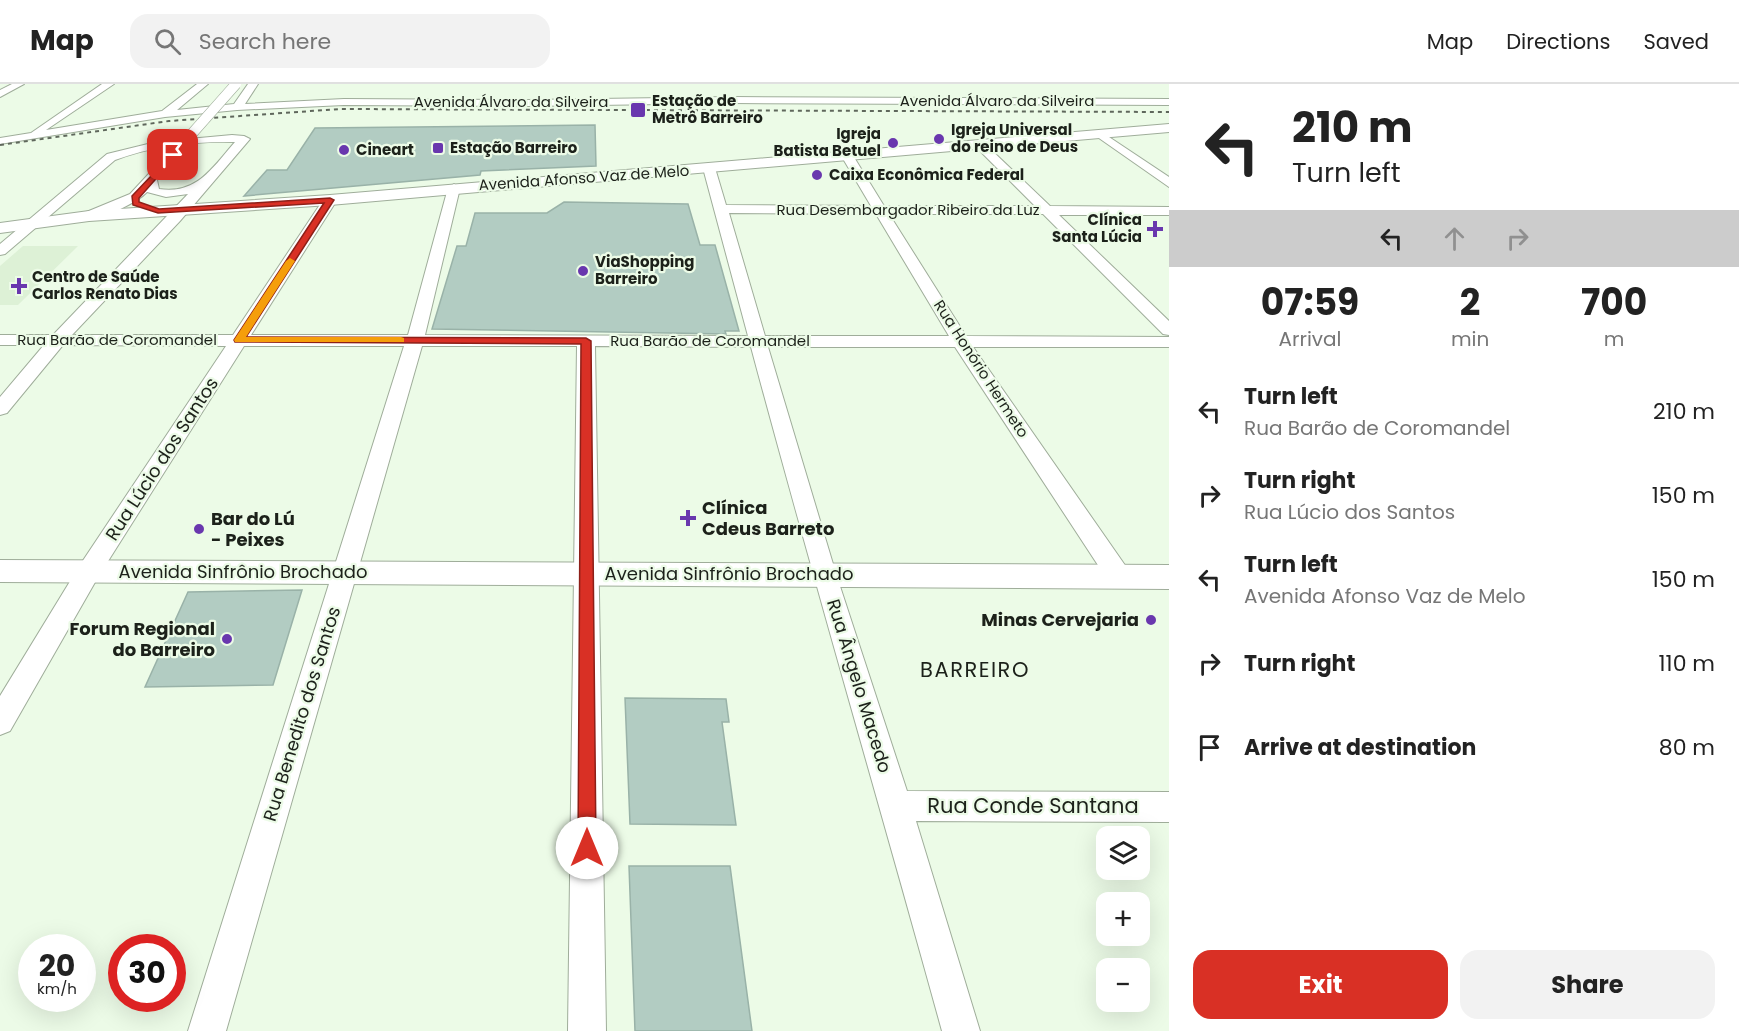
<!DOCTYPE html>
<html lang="en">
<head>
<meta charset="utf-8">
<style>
	body { margin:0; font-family:Poppins,sans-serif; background:#f2f2f2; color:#222; height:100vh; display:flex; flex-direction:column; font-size:22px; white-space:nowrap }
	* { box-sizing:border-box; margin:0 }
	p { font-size:20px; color:#767676 }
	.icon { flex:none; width:33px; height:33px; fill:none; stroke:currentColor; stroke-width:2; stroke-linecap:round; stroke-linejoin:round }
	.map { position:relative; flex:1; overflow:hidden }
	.details { display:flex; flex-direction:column; background:#fff; width:570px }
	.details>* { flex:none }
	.guide { background:#fff; color:#222; overflow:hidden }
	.buttons { position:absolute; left:1096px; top:742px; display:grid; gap:12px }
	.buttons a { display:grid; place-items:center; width:54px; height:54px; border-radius:12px; background:#fff; box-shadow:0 6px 24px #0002; font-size:30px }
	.speed { position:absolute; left:18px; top:850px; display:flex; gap:12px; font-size:30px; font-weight:700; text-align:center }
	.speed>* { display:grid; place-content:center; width:78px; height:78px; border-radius:50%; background:#fff; box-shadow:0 6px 24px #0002; line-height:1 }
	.speed small { font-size:15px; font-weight:400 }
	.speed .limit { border:9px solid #d22; background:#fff; color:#111 }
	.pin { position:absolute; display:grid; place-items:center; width:51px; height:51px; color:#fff; margin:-26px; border-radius:12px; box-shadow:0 3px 9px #0006 }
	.me { position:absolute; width:66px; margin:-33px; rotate:0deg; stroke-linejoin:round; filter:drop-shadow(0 0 4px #0008) }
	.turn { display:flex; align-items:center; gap:21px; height:126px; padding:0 24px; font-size:27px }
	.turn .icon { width:78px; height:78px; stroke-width:2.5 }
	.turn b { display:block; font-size:42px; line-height:51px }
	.lanes { display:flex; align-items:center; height:57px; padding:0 24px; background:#0003; justify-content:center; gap:30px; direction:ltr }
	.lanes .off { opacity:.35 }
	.eta { display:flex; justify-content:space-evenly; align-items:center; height:102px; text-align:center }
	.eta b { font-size:36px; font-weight:700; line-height:42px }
	.primary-button { display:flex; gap:12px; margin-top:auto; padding:12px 24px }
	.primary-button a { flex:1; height:69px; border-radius:18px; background:#d93025; color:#fff; font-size:24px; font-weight:700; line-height:69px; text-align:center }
	.primary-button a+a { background:#f2f2f2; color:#222 }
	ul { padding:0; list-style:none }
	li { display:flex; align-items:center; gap:18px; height:84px; padding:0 24px }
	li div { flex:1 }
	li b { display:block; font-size:22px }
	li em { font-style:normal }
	header { display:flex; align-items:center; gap:36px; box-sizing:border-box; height:84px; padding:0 30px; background:#fff; border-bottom:2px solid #e0e0e0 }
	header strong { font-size:28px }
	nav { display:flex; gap:33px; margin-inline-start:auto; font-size:21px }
	.search { width:420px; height:54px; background:#f2f2f2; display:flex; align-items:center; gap:15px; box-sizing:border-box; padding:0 21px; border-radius:18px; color:#767676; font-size:22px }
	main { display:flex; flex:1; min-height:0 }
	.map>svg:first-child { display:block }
</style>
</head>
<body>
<header>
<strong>Map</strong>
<div class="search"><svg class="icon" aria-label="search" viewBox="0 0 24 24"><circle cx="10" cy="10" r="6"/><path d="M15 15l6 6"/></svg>Search here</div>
<nav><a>Map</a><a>Directions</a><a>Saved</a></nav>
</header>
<main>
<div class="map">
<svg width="1169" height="947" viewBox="0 0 1169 947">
	<rect width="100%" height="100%" fill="#ecfbe7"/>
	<!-- built -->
	<path fill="#ddf1d6" d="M23,162h55l-60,59h-18v-39z"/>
	<!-- building -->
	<path fill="#b2ccc2" stroke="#99b2a8" stroke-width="1.5" d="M595,41l1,41 -115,5 -1,4 -236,21 23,-26h20l28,-42z
		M564,118l124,2 12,41h15l24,86h-14l1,3 -294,-5 25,-83h9l9,-33h72z
		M302,506l-29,95 -128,2 43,-95z
		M625,614l101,1 3,23h-7l14,103 -106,-1z
		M629,782h101l22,165h-117z"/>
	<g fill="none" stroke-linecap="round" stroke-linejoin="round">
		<defs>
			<path id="minor" d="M12,0h12l-24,13v-7z
				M102,0h12l-68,46 116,-19 35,-27h11l-31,26 57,-6 14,-20h10l-13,20 99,-5 184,1 205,-3 436,2v6l-436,-2 -205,3 -184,-1 -107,5 -72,7 -165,27v-6l31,-5z
				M1100,47l69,46v10l-73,-51 -2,-2z
				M232,51l12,1 6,3 -70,82 -108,114h161l92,-138 5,-1 7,4 -86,135h157l40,-147 6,-4 6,4 -35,147 323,1 -45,-168 6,-4 6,4 11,37 145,1 -29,-49 6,-4 4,1 32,52h151l-58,-58v-4h8l65,62 119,1v8h-110l110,106v14l-6,-1 -120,-120h-154l77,122 203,1v10h-196l156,224 3,7 -3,7 -9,2 -9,-2 -156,-238h-187l68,227 71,217 262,1v30l-253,-1 64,210h-38c-63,-229 -130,-456 -191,-684l-156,-1 11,685h-38l9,-685h-155l-196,685h-38l216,-685h-160l-146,231 -88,154 -10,4v-39l80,-131 146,-219 -163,-1 -56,68 -7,2v-18l44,-52h-44v-10h53l135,-141 -22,3 -19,-5c-9,10 -49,30 -63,27l-2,-3 2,-3 46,-19 39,-42h8l2,3 -22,25 2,9c38,6 54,-22 76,-47 -39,-1 -83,4 -120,18l-110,94 -5,1v-11l107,-90 49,-12zM729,129l147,1 73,122h-184z"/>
			<path id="major" d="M1169,40v8l-839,73 -241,16 -89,12v-10l89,-12 241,-16z
				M0,476l1169,5v24l-1169,-7z"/>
		</defs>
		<!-- minor casing -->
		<use href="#minor" stroke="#9fad9a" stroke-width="2"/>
		<!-- major casing -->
		<use href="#major" stroke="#9fad9a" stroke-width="2"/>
		<!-- minor -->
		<use href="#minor" fill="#fff" fill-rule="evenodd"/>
		<!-- major -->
		<use href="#major" fill="#fff" fill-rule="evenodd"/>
		<!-- rail -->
		<path stroke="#5f675c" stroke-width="2" stroke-dasharray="4 4" stroke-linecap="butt" d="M0,61l169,-24 171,-12 829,3"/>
		<defs>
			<path id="minor-bridge" d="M173,71l63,-71"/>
		</defs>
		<!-- minor-bridge casing -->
		<use href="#minor-bridge" stroke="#9fad9a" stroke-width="11" stroke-linecap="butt"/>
		<!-- minor-bridge -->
		<use href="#minor-bridge" stroke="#fff" stroke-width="10"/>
	</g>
	<!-- route -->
	<path fill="#d93025" stroke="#8d1f18" stroke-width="1.5" d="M173,69l4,2 -38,43v4l20,7 171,-11 4,2 -88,137 340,1 5,3 5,507 -2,7 -7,2 -7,-2 -2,-7 3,-504 -346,-2 -1,-2 90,-137 -166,10 -25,-8 -1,-9z"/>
	<!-- slow -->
	<path fill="#f59e0b" d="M290,174l5,3 -49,76h155l3,1v4h-169l-1,-2 52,-79z"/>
	<!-- markers -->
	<g fill="#6937ae" stroke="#ecfbe7" stroke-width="2">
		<rect x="630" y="18" width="16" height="16" rx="3"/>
		<circle cx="939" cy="55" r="6"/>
		<circle cx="893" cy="59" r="6"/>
		<rect x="432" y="58" width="12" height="12" rx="3"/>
		<circle cx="344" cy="66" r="6"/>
		<circle cx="817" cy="91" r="6"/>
		<path d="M1152 136h6v6h6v6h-6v6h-6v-6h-6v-6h6z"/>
		<circle cx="583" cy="187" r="6"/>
		<path d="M16 193h6v6h6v6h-6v6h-6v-6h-6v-6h6z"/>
		<path d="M685 425h6v6h6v6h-6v6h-6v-6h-6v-6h6z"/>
		<circle cx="199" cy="445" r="6"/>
		<circle cx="1151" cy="536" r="6"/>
		<circle cx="227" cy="555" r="6"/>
	</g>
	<g text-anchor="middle" stroke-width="4.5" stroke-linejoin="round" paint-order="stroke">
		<!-- far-poi labels -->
		<g font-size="15" font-weight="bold" fill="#1c211a" stroke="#ecfbe7" text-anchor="start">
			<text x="652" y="22">Estação de<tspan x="652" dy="17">Metrô Barreiro</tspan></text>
			<text x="951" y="51">Igreja Universal<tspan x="951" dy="17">do reino de Deus</tspan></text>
			<text x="881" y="55" text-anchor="end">Igreja<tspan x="881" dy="17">Batista Betuel</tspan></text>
			<text x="450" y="69">Estação Barreiro</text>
			<text x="356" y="71">Cineart</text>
			<text x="829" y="96">Caixa Econômica Federal</text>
			<text x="1142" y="141" text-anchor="end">Clínica<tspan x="1142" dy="17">Santa Lúcia</tspan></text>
			<text x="595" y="183">ViaShopping<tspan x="595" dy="17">Barreiro</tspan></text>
			<text x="32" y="198">Centro de Saúde<tspan x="32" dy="17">Carlos Renato Dias</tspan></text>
		</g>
		<!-- far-street labels -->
		<g font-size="15" fill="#1c211a" stroke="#ecfbe7">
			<text x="997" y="22">Avenida Álvaro da Silveira</text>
			<text x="511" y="23">Avenida Álvaro da Silveira</text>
			<text transform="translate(584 94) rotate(-4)" y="5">Avenida Afonso Vaz de Melo</text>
			<text x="908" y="131">Rua Desembargador Ribeiro da Luz</text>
			<text x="117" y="261">Rua Barão de Coromandel</text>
			<text x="710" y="262">Rua Barão de Coromandel</text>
			<text transform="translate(981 285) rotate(57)" y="5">Rua Honório Hermeto</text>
		</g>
		<!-- street labels -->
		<g font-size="18" fill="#1c211a" stroke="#ecfbe7">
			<text transform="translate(162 375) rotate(-57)" y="6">Rua Lúcio dos Santos</text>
			<text x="243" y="494">Avenida Sinfrônio Brochado</text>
			<text x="729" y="496">Avenida Sinfrônio Brochado</text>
			<text transform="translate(859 602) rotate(73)" y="6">Rua Ângelo Macedo</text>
			<text transform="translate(302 630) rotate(-73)" y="6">Rua Benedito dos Santos</text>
		</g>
		<!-- poi labels -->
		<g font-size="18" font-weight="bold" fill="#1c211a" stroke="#ecfbe7" text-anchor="start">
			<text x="702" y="430">Clínica<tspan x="702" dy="21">Cdeus Barreto</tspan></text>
			<text x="211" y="441">Bar do Lú<tspan x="211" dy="21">- Peixes</tspan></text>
			<text x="1139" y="542" text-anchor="end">Minas Cervejaria</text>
			<text x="215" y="551" text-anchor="end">Forum Regional<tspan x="215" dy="21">do Barreiro</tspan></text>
		</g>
		<!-- quarter labels -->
		<g font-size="21" letter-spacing="1.5" fill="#1c211a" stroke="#ecfbe7">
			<text x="975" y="593">BARREIRO</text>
		</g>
		<!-- near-street labels -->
		<g font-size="21" fill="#1c211a" stroke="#ecfbe7">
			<text x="1033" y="729">Rua Conde Santana</text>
		</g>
	</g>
</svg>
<div class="buttons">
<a><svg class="icon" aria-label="layers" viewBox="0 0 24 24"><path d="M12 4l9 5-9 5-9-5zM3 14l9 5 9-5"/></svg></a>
<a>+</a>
<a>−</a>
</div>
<div class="speed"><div>20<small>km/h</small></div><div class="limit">30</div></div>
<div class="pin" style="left:173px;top:71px;background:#d93025"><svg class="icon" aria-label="arrive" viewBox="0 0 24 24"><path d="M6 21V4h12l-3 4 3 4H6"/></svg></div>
<svg class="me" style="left:587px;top:764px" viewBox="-20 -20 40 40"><circle r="19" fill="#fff"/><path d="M0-13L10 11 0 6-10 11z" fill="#d93025"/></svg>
</div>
<section class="details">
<div class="guide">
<div class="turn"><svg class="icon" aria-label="left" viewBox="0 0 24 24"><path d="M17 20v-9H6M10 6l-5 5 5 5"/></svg><div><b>210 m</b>Turn left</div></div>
<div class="lanes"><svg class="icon" aria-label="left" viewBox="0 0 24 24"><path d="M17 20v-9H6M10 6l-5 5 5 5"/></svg><svg class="icon off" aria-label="ahead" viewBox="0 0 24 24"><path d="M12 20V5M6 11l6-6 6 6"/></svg><svg class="icon off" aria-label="right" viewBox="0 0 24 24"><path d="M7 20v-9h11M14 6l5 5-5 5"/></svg></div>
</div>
<div class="eta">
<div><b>07:59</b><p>Arrival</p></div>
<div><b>2</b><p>min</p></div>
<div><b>700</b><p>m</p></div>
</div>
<ul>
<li><svg class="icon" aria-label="left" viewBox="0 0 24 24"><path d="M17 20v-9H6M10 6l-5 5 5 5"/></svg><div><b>Turn left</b><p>Rua Barão de Coromandel</p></div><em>210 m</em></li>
<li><svg class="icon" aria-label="right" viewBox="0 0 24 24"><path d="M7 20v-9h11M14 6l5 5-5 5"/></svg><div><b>Turn right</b><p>Rua Lúcio dos Santos</p></div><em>150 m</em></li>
<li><svg class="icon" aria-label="left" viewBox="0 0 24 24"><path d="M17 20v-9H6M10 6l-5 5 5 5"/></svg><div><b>Turn left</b><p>Avenida Afonso Vaz de Melo</p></div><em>150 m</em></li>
<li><svg class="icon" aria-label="right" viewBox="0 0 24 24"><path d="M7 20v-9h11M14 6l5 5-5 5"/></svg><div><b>Turn right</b></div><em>110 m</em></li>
<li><svg class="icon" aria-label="arrive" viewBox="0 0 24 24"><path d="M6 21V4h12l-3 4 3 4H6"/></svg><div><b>Arrive at destination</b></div><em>80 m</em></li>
</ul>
<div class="primary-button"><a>Exit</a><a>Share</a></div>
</section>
</main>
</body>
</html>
